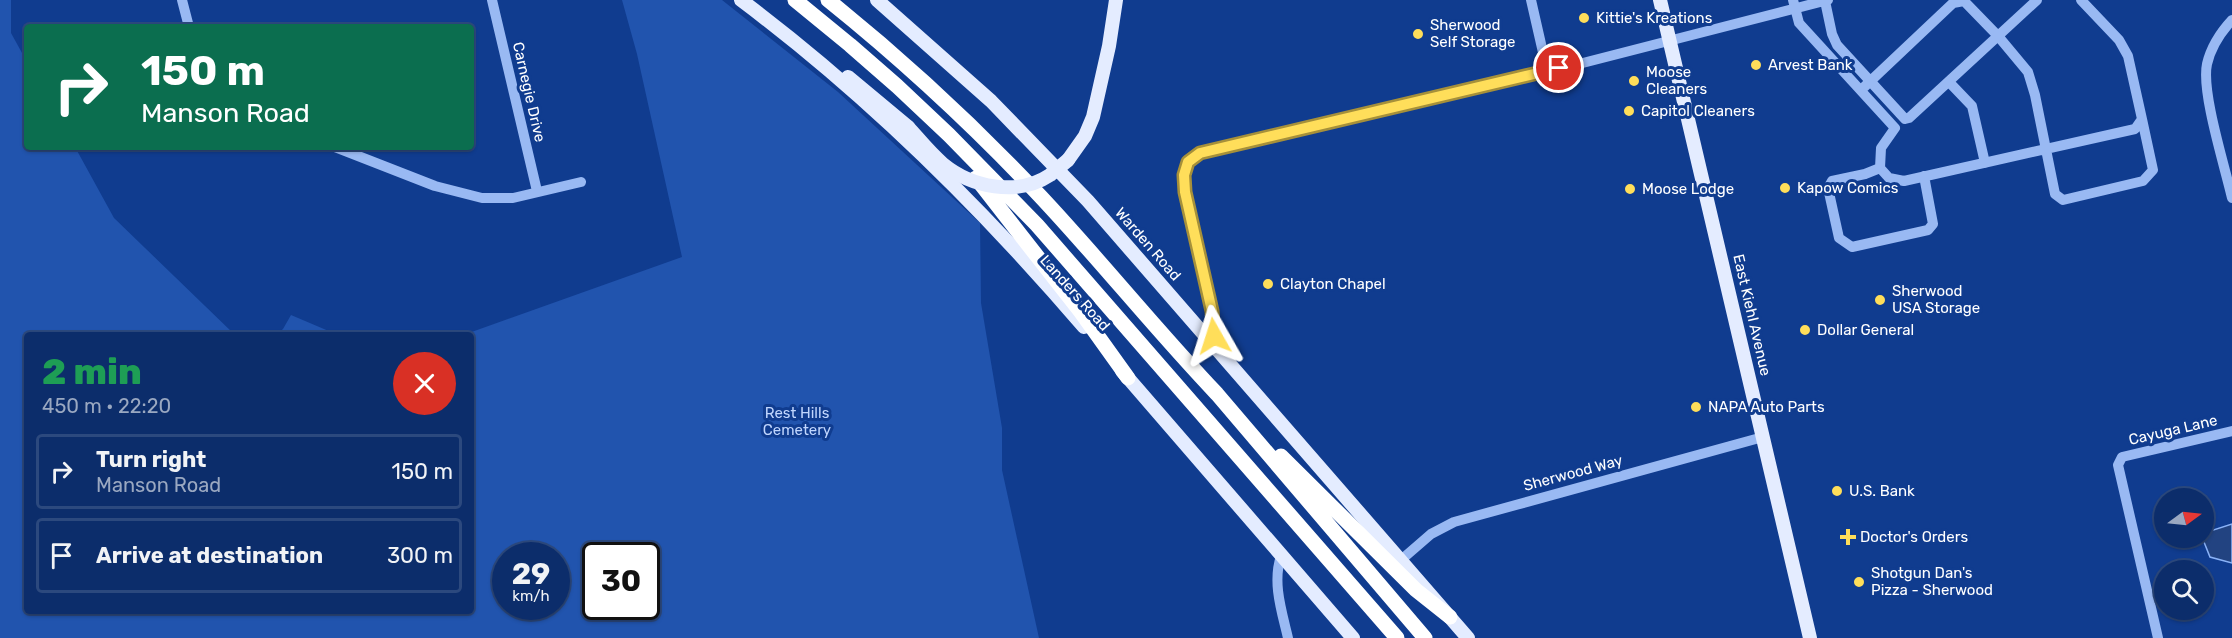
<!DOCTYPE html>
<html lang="en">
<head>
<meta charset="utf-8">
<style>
	body { margin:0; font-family:Rubik,sans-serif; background:#1a3973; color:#f1f3f6; height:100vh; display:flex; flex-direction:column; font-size:22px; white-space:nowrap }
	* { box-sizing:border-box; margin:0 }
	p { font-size:20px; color:#9aa8c1 }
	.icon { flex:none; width:33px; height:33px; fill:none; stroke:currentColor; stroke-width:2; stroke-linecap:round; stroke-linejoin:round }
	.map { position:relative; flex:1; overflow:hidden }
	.sheet { position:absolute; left:24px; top:332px; width:450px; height:282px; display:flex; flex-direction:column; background:#0c2d6b; border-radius:6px; box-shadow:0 2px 4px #0004,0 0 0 2px #2c497e }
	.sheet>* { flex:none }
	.banner { position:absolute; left:24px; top:24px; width:450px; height:126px; border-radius:6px; box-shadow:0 2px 4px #0004,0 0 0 2px #2c497e; background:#0b6e4f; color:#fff; overflow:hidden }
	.needle { width:39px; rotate:75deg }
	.tools { position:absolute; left:2154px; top:488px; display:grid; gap:12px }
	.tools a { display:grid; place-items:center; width:60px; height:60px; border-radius:50%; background:#0c2d6b; box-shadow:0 2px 4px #0004,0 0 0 2px #2c497e; font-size:30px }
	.speed { position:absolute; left:492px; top:542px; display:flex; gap:12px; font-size:30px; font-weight:700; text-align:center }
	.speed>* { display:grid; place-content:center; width:78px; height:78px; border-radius:50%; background:#0c2d6b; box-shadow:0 2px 4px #0004,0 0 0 2px #2c497e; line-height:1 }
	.speed small { font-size:15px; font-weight:400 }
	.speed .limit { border:3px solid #111; border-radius:9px; background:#fff; color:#111 }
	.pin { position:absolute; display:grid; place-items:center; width:51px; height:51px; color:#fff; margin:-26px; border:3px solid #fff; border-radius:50%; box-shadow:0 2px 6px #0007 }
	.me { position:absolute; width:66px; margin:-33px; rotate:354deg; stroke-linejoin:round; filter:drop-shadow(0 0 4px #0008) }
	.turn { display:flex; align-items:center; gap:21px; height:126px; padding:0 18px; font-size:27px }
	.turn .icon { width:78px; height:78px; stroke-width:2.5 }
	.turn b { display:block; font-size:42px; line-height:51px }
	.round { display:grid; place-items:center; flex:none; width:63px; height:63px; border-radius:32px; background:#1a3973 }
	.summary { display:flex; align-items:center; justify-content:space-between; height:102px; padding:0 18px }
	h1 { font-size:36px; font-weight:800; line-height:45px; color:#1e9e55 }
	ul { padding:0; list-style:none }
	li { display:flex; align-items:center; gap:18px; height:75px; margin:0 12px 9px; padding:0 6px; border:3px solid #2c497e; border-radius:6px }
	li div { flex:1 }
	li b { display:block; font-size:22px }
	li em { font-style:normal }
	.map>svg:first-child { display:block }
</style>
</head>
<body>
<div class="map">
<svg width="2232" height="638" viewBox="0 0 2232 638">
	<rect width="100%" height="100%" fill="#103c8f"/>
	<!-- green -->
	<path fill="#2154ae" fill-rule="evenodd" d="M0,0h11v33l16,29v85h48l39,71 120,116h-207v276h444v-276h-5l216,-77 -45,-203 -15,-54h100l116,92 142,131 1,80 21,125v42l37,168h-1039zM506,555h50v51h-50zM596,555h50v51h-50z
		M291,315l40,17 3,2h-57l6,-5z"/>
	<!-- water -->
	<path fill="#224381" stroke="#8ab2f7" stroke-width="1.5" d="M2232,524v39l-22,-6 -8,-20h2v-4z"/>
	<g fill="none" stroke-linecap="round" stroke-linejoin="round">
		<!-- minor -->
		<path stroke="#99b9f3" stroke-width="10" d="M182,0l7,27
			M492,0l45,191
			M1531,0l16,70
			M1793,0l6,23 96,105 -14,20 -1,20 9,10 15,3 231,-52 7,-10 -14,-63 -9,-16 -38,-40
			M1825,1l7,33 5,11 68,74 4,-1 128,-118
			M2232,20c-12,13 -21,27 -25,44 -6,28 18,103 25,134
			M1949,82l23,24 13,57
			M1861,90l92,-87 11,-2 34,35 30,36 7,23 20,99 8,6 80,-19 10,-11 -11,-51
			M335,147l100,39 47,12h31l68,-16
			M1880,168l-15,6 -33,7 -4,7 11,50 13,9 76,-17 5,-6 -9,-48
			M1211,341l4,-11 -3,-19 -27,-119 -1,-17 4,-13 12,-8 371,-88 257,-66
			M1281,556c-9,27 1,56 7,82
			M1401,560l30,-26 23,-12 309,-85
			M2158,638l-40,-173 4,-8 110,-26"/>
		<!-- major -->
		<path stroke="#e4ecff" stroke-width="14" d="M741,0c127,95 241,208 343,327
			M877,0l114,101 97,100 380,437
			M1660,0l150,638
			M848,77l60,50
			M1068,160l17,-24 8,-19 16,-71 7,-46
			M1122,371l231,267"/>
		<!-- highway -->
		<path stroke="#fff" stroke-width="15" d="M795,0l55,45 47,41 52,49 88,90 360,413
			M828,0c76,61 147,127 213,197 60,64 115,133 176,197l208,244
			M976,178l104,133 48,67
			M1281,456l135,134 34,27"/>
		<!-- major-bridge -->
		<path stroke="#e4ecff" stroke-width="14" d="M908,127c11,12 22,26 35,37 28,23 74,33 107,11 6,-5 12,-10 18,-15"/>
	</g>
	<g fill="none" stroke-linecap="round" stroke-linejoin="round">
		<defs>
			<path id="route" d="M1214,336l-2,-25 -27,-119 -1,-17 4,-13 12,-9 359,-85"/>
		</defs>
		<!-- route casing -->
		<use href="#route" stroke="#a6903a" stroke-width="15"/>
		<!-- route -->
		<use href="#route" stroke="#ffde5a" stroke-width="10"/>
	</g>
	<!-- markers -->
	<g fill="#ffde5a" stroke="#103c8f" stroke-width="2">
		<circle cx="1584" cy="18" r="6"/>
		<circle cx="1418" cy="34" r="6"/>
		<circle cx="1756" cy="65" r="6"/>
		<circle cx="1634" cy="81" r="6"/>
		<circle cx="1629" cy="111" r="6"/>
		<circle cx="1785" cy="188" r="6"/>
		<circle cx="1630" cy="189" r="6"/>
		<circle cx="1268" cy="284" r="6"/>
		<circle cx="1880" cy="300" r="6"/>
		<circle cx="1805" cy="330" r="6"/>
		<circle cx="1696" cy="407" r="6"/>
		<circle cx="1837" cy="491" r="6"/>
		<path d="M1845 528h6v6h6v6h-6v6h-6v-6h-6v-6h6z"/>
		<circle cx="1859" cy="582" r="6"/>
	</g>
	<g text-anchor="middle" stroke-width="6" stroke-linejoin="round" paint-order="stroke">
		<!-- poi labels -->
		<g font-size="15" fill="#fff" stroke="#103c8f" text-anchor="start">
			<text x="1596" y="23">Kittie's Kreations</text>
			<text x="1430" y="30">Sherwood<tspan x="1430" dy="17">Self Storage</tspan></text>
			<text x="1768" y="70">Arvest Bank</text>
			<text x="1646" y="77">Moose<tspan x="1646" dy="17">Cleaners</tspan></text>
			<text x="1641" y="116">Capitol Cleaners</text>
			<text x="1797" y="193">Kapow Comics</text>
			<text x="1642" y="194">Moose Lodge</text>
			<text x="1280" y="289">Clayton Chapel</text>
			<text x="1892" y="296">Sherwood<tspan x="1892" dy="17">USA Storage</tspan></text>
			<text x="1817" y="335">Dollar General</text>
			<text x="1708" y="412">NAPA Auto Parts</text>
			<text x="1849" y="496">U.S. Bank</text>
			<text x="1860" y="542">Doctor's Orders</text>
			<text x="1871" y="578">Shotgun Dan's<tspan x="1871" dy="17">Pizza - Sherwood</tspan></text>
		</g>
		<!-- street labels -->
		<g font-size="15" fill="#fff" stroke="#103c8f">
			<text transform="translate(529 92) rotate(77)" y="5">Carnegie Drive</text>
			<text transform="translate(1148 244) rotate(49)" y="5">Warden Road</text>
			<text transform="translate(1075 293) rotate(48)" y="5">Landers Road</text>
			<text transform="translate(1752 315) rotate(77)" y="5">East Kiehl Avenue</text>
			<text transform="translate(2173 430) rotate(-13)" y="5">Cayuga Lane</text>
			<text transform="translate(1573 473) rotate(-15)" y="5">Sherwood Way</text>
		</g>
		<!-- park labels -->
		<g font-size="15" fill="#c0d6fe" stroke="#103c8f">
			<text x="797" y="418">Rest Hills<tspan x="797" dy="17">Cemetery</tspan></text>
		</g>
	</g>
</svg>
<div class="tools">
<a><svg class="needle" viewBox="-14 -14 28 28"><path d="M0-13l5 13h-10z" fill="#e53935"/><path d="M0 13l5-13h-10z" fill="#9aa8c1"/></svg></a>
<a><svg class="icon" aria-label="search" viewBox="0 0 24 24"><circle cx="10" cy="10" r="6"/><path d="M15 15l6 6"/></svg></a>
</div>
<div class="speed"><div>29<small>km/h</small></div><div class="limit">30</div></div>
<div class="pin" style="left:1559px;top:68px;background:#d93025"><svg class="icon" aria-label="arrive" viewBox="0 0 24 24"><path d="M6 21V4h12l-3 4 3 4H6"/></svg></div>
<svg class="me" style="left:1214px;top:336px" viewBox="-20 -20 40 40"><path d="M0-17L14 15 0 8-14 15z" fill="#ffde5a" stroke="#fff" stroke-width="4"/></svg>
<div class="banner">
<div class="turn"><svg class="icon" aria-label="right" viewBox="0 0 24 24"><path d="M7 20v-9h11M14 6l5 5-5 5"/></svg><div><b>150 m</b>Manson Road</div></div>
</div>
<section class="sheet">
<div class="summary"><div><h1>2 min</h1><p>450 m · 22:20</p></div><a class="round" style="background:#d93025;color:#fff"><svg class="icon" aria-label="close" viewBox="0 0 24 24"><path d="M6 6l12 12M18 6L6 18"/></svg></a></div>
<ul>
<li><svg class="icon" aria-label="right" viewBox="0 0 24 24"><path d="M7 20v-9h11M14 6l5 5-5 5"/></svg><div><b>Turn right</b><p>Manson Road</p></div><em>150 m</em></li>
<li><svg class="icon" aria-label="arrive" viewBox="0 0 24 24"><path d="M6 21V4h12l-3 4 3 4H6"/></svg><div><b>Arrive at destination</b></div><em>300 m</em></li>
</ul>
</section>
</div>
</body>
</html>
